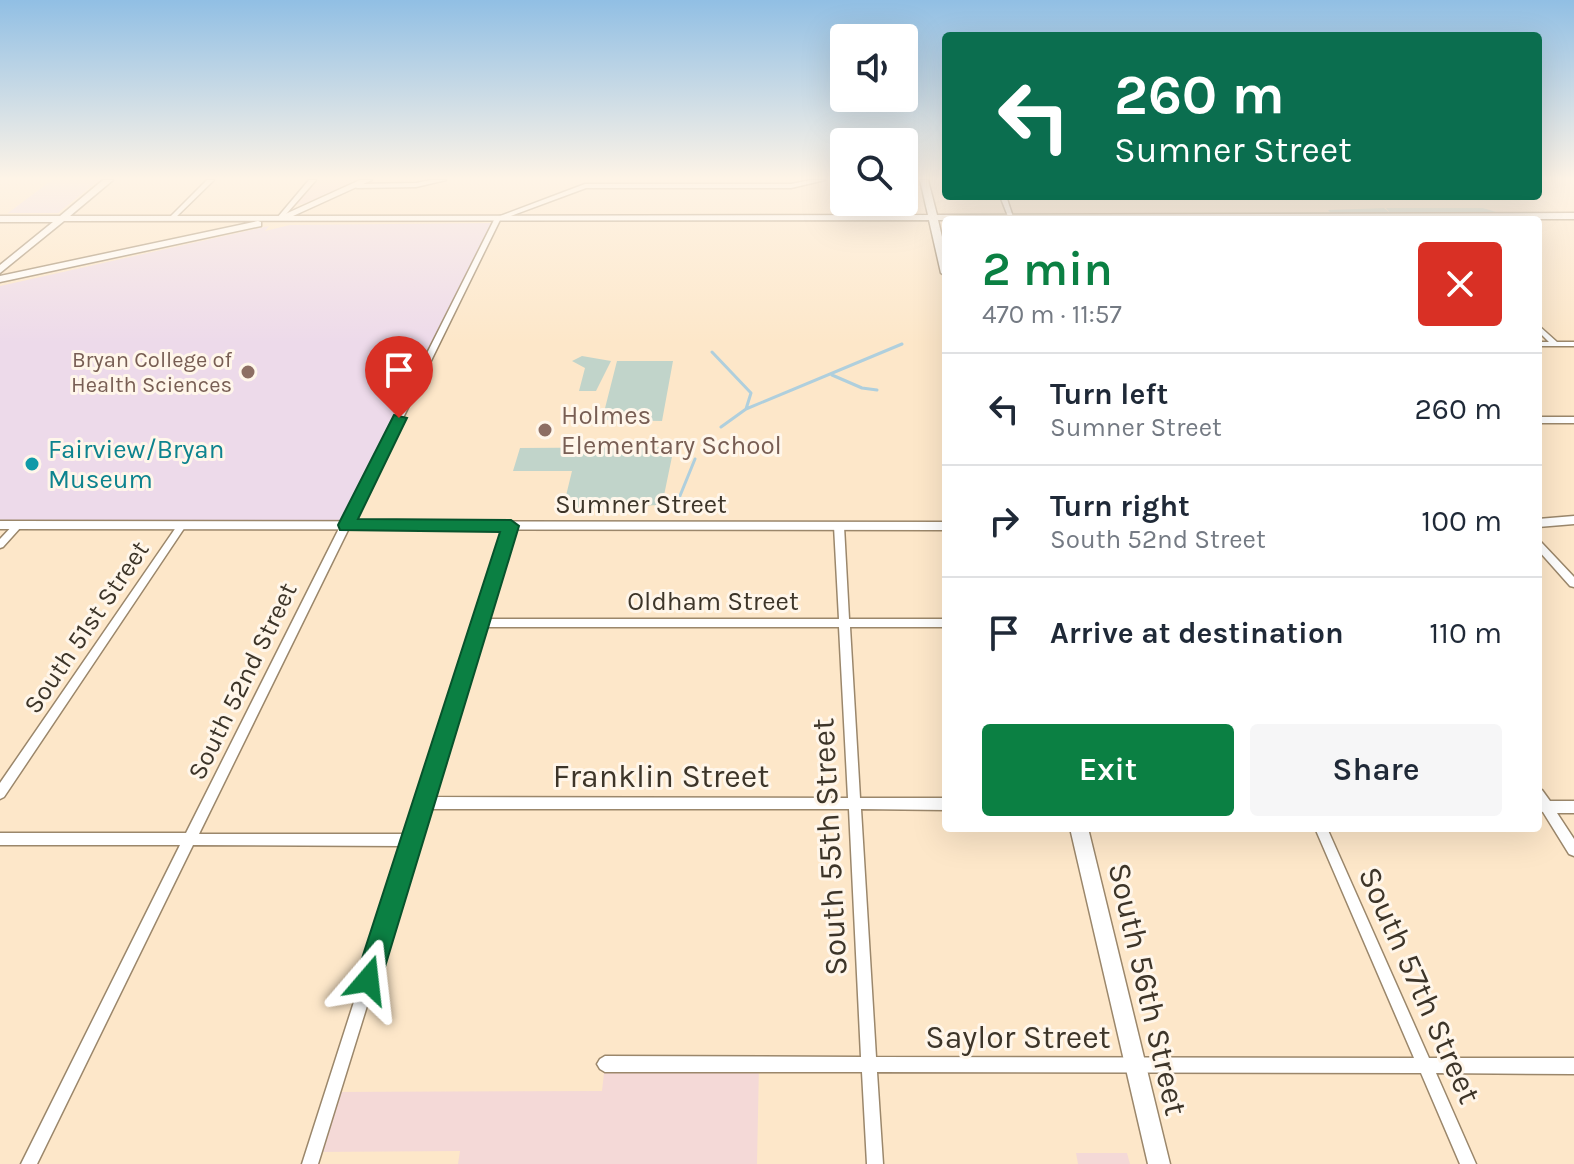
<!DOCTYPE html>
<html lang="en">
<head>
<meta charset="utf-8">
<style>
	body { margin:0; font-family:Karla,sans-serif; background:#f6f6f7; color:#1f2937; height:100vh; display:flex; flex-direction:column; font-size:30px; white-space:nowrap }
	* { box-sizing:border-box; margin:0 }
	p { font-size:26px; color:#747a83 }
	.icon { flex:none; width:44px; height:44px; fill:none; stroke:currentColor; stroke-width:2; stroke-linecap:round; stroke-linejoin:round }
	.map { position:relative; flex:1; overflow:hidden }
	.side { position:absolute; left:942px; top:216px; width:600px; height:616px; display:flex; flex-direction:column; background:#fff; border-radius:8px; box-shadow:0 8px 32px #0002 }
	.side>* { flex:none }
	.guide { position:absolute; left:942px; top:32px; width:600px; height:168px; border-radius:8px; box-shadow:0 8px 32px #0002; background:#0b6e4f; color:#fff; overflow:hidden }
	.buttons { position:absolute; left:830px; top:24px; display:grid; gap:16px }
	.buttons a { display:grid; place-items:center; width:88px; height:88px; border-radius:8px; background:#fff; box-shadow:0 8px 32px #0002; font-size:40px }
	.pin { position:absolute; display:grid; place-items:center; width:68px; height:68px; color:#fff; margin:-82px -34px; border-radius:50% 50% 50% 0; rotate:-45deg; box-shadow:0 0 8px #0007 }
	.pin .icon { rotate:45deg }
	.me { position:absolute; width:88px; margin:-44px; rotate:17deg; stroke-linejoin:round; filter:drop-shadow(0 0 6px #0008) }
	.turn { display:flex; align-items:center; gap:28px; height:168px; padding:0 40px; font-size:36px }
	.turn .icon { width:104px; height:104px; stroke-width:2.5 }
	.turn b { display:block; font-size:56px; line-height:68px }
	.round { display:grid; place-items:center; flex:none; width:84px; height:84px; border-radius:8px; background:#f6f6f7 }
	.head { display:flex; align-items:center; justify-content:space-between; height:136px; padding:0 40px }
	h1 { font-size:48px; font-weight:600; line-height:60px; color:#0b8043 }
	.primary-button { display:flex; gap:16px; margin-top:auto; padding:16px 40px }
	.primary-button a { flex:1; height:92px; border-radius:8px; background:#0b8043; color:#fff; font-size:32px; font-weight:600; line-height:92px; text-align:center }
	.primary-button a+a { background:#f6f6f7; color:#1f2937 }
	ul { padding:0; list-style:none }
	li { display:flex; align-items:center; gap:24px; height:112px; padding:0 40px; border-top:2px solid #e0e1e3 }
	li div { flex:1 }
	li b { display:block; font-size:30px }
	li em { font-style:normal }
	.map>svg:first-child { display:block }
</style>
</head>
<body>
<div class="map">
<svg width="1574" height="1164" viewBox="0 0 1574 1164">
	<rect width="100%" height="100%" fill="#fde7c9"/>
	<!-- commercial -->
	<path fill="#f4d9d7" d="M313,180h44l-52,24h-12z
		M605,1064h154l-2,100h-299l2,-13 -146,1 19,-60 269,-1z
		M1076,1153h51l3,11h-52z"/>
	<!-- medical -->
	<path fill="#eddaea" d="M52,180h47l-41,33h-50z
		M496,223l-150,302h-346v-239l269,-60 -4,5 25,-6z"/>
	<!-- green -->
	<path fill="#c1d4ca" d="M1384,208l6,5 -4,-5h97l13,4 -163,3 -5,-5z
		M582,356l29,5 -15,30h-17l6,-23 -13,-7z
		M617,361h56l-11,60 -60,-1z
		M674,447l-12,58 -99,3 9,-37h-59l7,-23z"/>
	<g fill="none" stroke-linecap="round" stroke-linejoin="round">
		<!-- stream -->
		<path stroke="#afcfdd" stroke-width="3" d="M712,352l39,41 -5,16
			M832,375l30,13 15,2
			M721,427l25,-18 156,-65
			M675,508l20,-49"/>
		<defs>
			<path id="minor" d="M207,180h7l-41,40h-4v-2z
				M309,180h7l-35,40h-4v-2z
				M431,180h15l-30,7 -59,1 -3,-2 3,-2 59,-1z
				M811,180h14l-34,8h-205l-86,32 -301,614h209l100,-310h6l2,2 -29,93h352l-5,-93 5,-3 5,3 5,93h97v8h-96l10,171h86v12l-85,-1 15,248 538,1 -99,-230h12l102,230h145v16l-138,-1 40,91h-16l-39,-91 -544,-1 6,92h-16l-5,-92h-257l-5,-3 -3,-5 3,-5 5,-3 256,1 -12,-248h-421l-110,355h-16l102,-318 -211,-1 -156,319h-16l159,-319h-180v-12h186l309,-615 90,-34h206zM484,627h355l9,171 -416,-1z
				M838,180h6v4z
				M1000,196h6l8,24 -5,-1z
				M888,202h8l13,6 -5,1z
				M1538,325l19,17h17v4h-36v-4h11l-11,-11z
				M1538,417h36v6h-36z
				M18,522l3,1 2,2 -2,2 -18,20 -3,1v-9l15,-16z
				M182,522l3,1 2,2 -2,2 -181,270 -4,2v-16l179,-260z
				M1538,541l3,1 33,35v10l-4,-1 -32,-36z
				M1538,788l4,2 8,11h24v12h-17l17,26v17l-5,-2 -26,-42 -3,-1 -2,-4z"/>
			<path id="tertiary" d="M1574,516v8l-36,3v-8z
				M0,521l946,1v8l-946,-1z"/>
			<path id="secondary" d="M103,180h10l-43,36h211l79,-36h12l-79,36 635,-1 -8,-35h8l9,35 637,-2v6l-636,1 8,34v22l-5,-3 -12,-53 -865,1 -64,52v-8l53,-43h-53v-6h60z
				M258,221l3,1v4l-261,56v-6z
				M1070,828h18l82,336h-22z"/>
		</defs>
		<!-- minor casing -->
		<use href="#minor" stroke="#9b876b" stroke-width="3"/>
		<!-- tertiary casing -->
		<use href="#tertiary" stroke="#9b876b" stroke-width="3"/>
		<!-- secondary casing -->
		<use href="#secondary" stroke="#9b876b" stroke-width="3"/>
		<!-- minor -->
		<use href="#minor" fill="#fff" fill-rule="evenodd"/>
		<!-- tertiary -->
		<use href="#tertiary" fill="#fff" fill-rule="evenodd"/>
		<!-- secondary -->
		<use href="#secondary" fill="#fff" fill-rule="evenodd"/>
	</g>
	<!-- sky -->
	<linearGradient id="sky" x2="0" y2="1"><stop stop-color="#91bfe4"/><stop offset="0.52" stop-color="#fef4e7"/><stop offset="1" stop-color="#fef4e7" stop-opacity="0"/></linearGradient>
	<rect width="1574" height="343" fill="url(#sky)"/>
	<!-- route -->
	<path fill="#0b8043" stroke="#07532c" stroke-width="2" d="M394,415l13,3 -49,101 153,1 8,6 -138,454 -4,9 -9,4 -9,-4 -4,-9 145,-448 -160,-2 -2,-5z"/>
	<!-- markers -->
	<g fill="#8d6e63" stroke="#fff6ea" stroke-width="3">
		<circle cx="248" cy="372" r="8"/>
		<circle cx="545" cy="430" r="8"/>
	</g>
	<circle fill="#0f9aa8" stroke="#fff6ea" stroke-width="3" cx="32" cy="464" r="8"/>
	<g text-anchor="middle" stroke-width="6" stroke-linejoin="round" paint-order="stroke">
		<!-- far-education labels -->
		<g font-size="22" fill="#785e54" stroke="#fff6ea" text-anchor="end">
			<text x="232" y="367">Bryan College of<tspan x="232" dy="25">Health Sciences</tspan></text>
		</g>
		<!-- education labels -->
		<g font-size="26" fill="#785e54" stroke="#fff6ea" text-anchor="start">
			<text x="561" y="424">Holmes<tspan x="561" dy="30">Elementary School</tspan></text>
		</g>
		<!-- culture labels -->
		<g font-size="26" fill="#0d838f" stroke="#fff6ea" text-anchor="start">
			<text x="48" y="458">Fairview/Bryan<tspan x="48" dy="30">Museum</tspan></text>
		</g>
		<!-- street labels -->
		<g font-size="26" fill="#3d3529" stroke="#fff6ea">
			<text x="641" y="513">Sumner Street</text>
			<text x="713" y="610">Oldham Street</text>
			<text transform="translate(86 627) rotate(-56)" y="9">South 51st Street</text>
			<text transform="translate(242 681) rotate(-64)" y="9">South 52nd Street</text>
		</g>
		<!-- near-street labels -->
		<g font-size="32" fill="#3d3529" stroke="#fff6ea">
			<text x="661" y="787">Franklin Street</text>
			<text transform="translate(829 847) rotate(-93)" y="11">South 55th Street</text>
			<text transform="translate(1420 985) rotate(66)" y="11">South 57th Street</text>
			<text transform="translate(1148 989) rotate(77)" y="11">South 56th Street</text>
			<text x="1018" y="1048">Saylor Street</text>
		</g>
	</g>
</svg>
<div class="buttons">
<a><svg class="icon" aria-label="sound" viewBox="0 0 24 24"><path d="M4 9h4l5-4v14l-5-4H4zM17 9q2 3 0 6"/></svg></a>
<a><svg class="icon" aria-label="search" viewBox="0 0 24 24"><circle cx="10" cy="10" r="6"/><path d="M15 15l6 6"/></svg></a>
</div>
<div class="pin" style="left:399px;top:418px;background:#d93025"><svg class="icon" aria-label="arrive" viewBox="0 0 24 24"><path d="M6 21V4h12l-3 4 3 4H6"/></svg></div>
<svg class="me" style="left:368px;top:980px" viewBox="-20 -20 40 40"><path d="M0-17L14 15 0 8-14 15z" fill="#0b8043" stroke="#fff" stroke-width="4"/></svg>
<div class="guide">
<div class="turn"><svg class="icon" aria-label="left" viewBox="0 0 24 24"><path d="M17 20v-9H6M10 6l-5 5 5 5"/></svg><div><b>260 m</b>Sumner Street</div></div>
</div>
<section class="side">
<div class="head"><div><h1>2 min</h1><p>470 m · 11:57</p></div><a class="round" style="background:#d93025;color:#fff"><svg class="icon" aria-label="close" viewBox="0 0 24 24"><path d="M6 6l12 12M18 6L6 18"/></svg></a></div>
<ul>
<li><svg class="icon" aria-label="left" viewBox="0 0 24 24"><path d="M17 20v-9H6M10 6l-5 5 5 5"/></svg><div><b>Turn left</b><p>Sumner Street</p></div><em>260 m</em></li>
<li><svg class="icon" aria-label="right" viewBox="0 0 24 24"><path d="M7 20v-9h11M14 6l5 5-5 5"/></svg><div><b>Turn right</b><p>South 52nd Street</p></div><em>100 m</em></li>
<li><svg class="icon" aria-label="arrive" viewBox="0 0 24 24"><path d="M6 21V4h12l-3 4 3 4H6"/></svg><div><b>Arrive at destination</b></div><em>110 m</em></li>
</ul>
<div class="primary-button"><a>Exit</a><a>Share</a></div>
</section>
</div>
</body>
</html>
